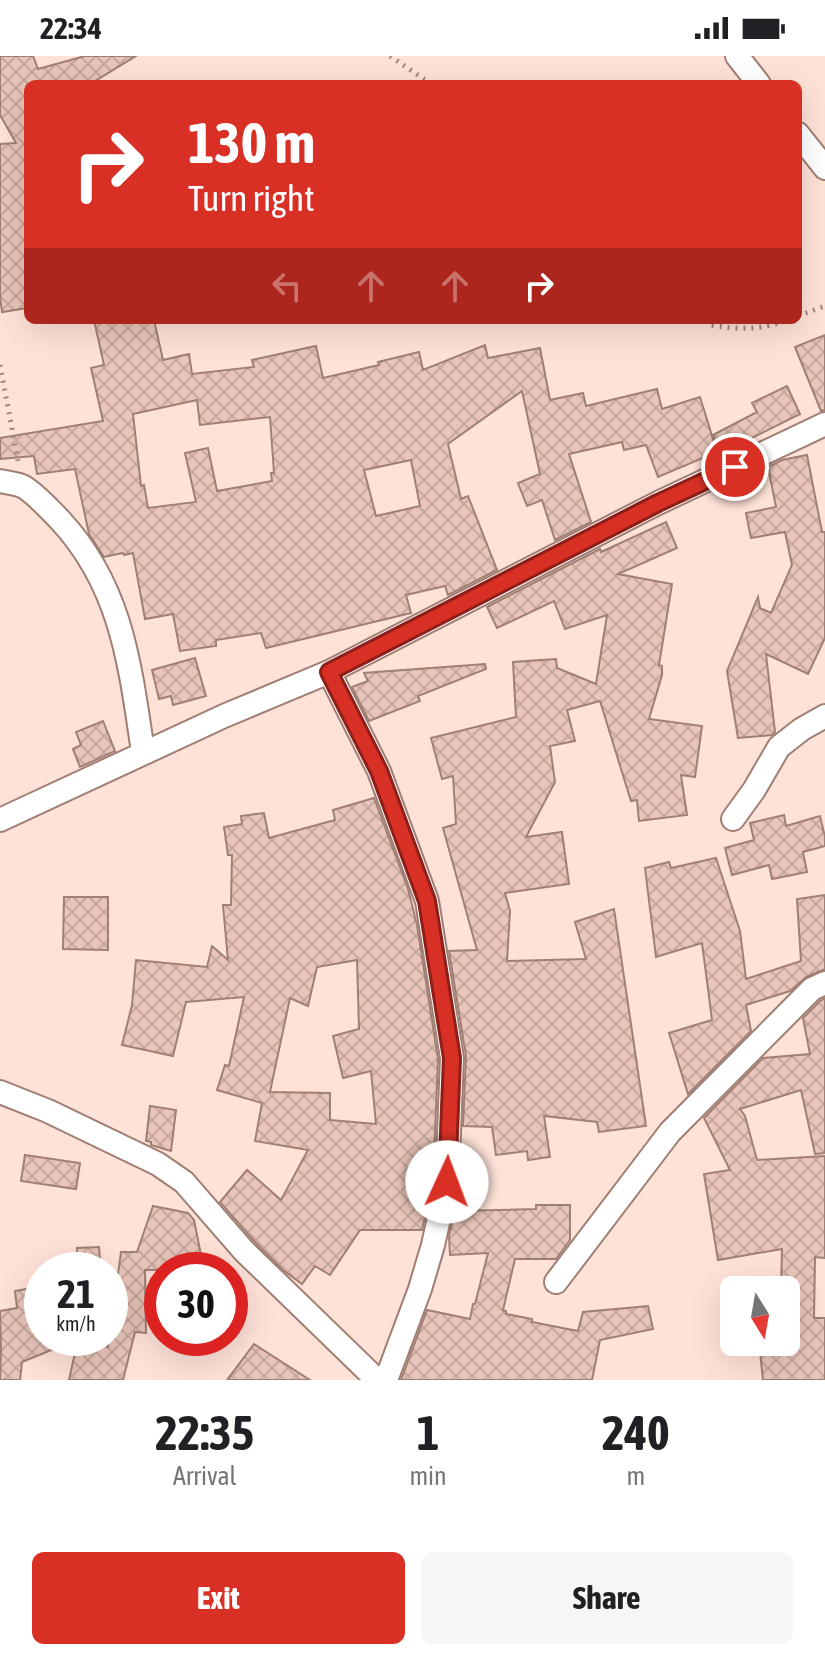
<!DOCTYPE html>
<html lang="en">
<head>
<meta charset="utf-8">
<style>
	body { margin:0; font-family:"Asap Condensed",sans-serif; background:#f6f6f6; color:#202124; height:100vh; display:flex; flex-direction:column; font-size:30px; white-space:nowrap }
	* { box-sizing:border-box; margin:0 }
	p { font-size:26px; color:#757577 }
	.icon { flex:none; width:44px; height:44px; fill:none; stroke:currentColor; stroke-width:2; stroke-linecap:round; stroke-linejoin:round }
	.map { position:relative; height:1324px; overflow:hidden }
	.panel { display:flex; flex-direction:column; background:#fff; flex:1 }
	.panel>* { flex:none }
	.guide { position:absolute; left:24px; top:24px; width:778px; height:244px; border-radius:12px; box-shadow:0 8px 32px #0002; background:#d93025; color:#fff; overflow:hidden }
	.needle { width:52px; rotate:169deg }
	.buttons { position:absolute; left:720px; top:1220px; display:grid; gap:16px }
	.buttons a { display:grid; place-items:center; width:80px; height:80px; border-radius:12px; background:#fff; box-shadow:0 8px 32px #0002; font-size:40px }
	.speed { position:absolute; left:24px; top:1196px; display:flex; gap:16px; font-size:40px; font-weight:700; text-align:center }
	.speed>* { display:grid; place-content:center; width:104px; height:104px; border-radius:50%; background:#fff; box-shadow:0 8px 32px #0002; line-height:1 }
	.speed small { font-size:20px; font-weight:400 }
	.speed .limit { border:12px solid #d22; background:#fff; color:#111 }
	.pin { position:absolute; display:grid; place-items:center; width:68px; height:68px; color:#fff; margin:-34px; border:4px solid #fff; border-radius:50%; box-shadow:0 2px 8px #0007 }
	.me { position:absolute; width:88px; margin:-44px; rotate:2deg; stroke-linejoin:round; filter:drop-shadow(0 0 6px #0008) }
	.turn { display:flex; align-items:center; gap:28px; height:168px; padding:0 32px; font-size:36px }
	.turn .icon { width:104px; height:104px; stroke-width:2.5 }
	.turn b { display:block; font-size:56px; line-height:68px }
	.lanes { display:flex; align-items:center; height:76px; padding:0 32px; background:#0003; justify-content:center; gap:40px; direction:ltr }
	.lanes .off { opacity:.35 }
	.eta { display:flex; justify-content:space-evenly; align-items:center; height:136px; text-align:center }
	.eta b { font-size:48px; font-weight:700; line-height:56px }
	.button { display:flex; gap:16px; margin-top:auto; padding:16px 32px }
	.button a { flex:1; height:92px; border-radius:12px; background:#d93025; color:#fff; font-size:32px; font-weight:700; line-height:92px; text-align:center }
	.button a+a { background:#f6f6f6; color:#202124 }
	.status { display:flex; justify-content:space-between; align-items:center; height:56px; padding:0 40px; background:#fff; direction:ltr }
	.status svg { height:22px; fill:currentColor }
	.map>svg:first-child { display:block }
</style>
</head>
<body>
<div class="status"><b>22:34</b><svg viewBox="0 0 49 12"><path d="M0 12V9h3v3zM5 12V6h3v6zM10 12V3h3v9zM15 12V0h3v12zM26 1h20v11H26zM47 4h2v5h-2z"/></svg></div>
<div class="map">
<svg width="825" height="1324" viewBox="0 0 825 1324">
	<defs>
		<pattern id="building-cross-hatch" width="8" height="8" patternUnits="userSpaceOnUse" patternTransform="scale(2)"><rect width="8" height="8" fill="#e9c5b9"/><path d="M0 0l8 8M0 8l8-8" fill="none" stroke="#c7a89e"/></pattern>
	</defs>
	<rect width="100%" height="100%" fill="#fee1d7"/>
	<!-- building -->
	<path fill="url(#building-cross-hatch)" stroke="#a07f74" stroke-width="2" fill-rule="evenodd" d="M0,0h33l5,13 47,-13h51l-46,28h-62v224l-26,4 -2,-16v-152l16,-1 -16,-28z
		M94,264h60l9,40 26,-6 3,20 62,-7 -2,-7 64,-14 7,32 56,-13 -1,-3 41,-10 4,18 62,-25 3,13 52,-10 10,52 33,-7 3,13 71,-17 5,20 38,-12 17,55 -59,25 -12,-32 -22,5 -2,-8 -53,12 22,68 -36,18 -13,-40 -15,6 -9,-23 22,-9 -18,-83 -74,53 13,55 7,-3 29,74 -49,25 -3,-9 -39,9 5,18 -145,35 -5,-15 -45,7v6l-36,5 -7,-37 -28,5 -12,-66 -9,2 -1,-2 -19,4 -15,-23 -14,-65 -38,5 -3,-18 -34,3v-21l103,-17 -12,-53 13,-3zM197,344l3,25 70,-8 4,56h-3l1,8 -55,10 -9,-43 -23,5 11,49 -48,6 -4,-23 -3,1 -8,-72zM411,404l9,46 -44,10 -12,-46z
		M825,279v75l-4,1 -26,-64z
		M787,330l13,28 -78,39 -9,-18 44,-23 -5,-9z
		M807,399l15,77h3v106l-17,36 -42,-20 9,78 -3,3 -34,3 -11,-67 31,-74 2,11 11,5 21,-48 -7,-33 -34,6 -5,-25 30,-6 -8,-40 14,-7z
		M666,466l11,26 -59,26 54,10 -13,81 3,1v9l-13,44 53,7 -7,51 -14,-2 6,40 -48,6 -2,-21 -6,1 -31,-100 -33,9 8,31 -25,5 5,36 -29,55 36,-5 7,52 -64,9 5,18 -3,50 79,-2 -11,-37 39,-13 32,217 -47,6 -2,-10 -53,-6 6,41 -22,3 -1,-9 -31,4 -4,-28 -29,-1 3,-70 -17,-105 28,-1 -34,-122 13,-4 -3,-48 -11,3 -11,-41 85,-21 -3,-55 43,-3 1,9 39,16 11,-69 -42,14 -11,-28 -57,27 -10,-21 113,-58 1,3z
		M195,602l11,38 -33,9 -2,-9 -12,3 -7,-29z
		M485,608l1,5 -68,27 2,5 -51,20 -17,-34 16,-6 -4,-8z
		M103,665l12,30 -35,16 -7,-18 8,-4 -5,-13z
		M374,742l34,91 9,36 21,134 -5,121 -11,50h-62l-30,45 -15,-9 -13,18 -19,-14 -29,-29 -34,-39 27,-32 34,30 27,-50 -53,-9 7,-38 -45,-13 8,-25 4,1 15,-69 -58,5 -13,54 -51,-11 10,-40 4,-45 71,7 5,-21 16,14 -5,-55h8l1,-50h-4l-4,-28 18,-3 -1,-8 23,-3 5,25 66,-18 -2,-10zM357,904l2,69 -26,7 10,42 28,-7 5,53 -46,-4v-27l-60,-1 20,-94 18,8 9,-39z
		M784,759l2,11 34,-10 5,21v9l-22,6 4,20 -35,7 -3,-14 -37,10 -7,-27 29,-8 -4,-17z
		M716,802l24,73 6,48 55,-18 -4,-62 28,-4v74l-19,8 -16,14 -44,14 5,26 -63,63 -19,-61 43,-13 -10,-77 -46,14 -11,-89 24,-6 2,6z
		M64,841h44v53l-45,-1z
		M825,942v155l-10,1 -14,-64 -61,19 5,7 12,44 68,-4v102l-10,-1 -1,61h11v62h-62l-4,-38h27v-55h-5l1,-38 -64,11 -14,-86 26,-4 -26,-52 59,-60 47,-4 -7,-36 17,-17z
		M150,1050l26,4 -5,41 -20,-6v-3l-5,-1z
		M25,1099l55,8 -4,26 -55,-8z
		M536,1149h34v35l-14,19h-41l-12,51 3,1v3l26,5v3l46,9 5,-19 65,-6 5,23 -53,11 -8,40h-191l26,-70 43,9 3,-15h2l13,-51 -38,2 -1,-19 6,-25 81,-2z
		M153,1150l35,7 6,7 10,50h-59l1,63 -11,-1 -12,48h-54l9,-41 30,8 13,-95h16z
		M99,1191l2,23h-23l-1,-22z
		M42,1230v52l36,1 -56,23 -2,18h-20l1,-29 -1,-40 17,-3 -2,-17z
		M254,1288l56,36h-83z"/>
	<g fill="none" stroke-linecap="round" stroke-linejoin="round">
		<defs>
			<path id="minor" d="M737,0l22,28
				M798,78l27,34
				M0,425c7,2 17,2 24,6 13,8 25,22 36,33 62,67 70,145 83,232
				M329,616l50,99 48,130 25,157 -5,124 -14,63 -13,44 -34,91
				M733,763l21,-29 25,-43 23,-18 23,-13
				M0,764l224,-104 105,-44 329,-169 167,-79
				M0,1036l48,19 110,53 26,18 60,69 133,129
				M556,1226l114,-150 142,-143 13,-6"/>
		</defs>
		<!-- minor casing -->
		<use href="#minor" stroke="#9f7e73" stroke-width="26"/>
		<!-- path -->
		<path stroke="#9e8880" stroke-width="5" stroke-dasharray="2 6" stroke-linecap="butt" d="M390,0l41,28
			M798,260l27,-10
			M706,264l4,5c29,5 51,5 78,-5
			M0,309l18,96"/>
		<!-- minor -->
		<use href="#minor" stroke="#fff" stroke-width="22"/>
	</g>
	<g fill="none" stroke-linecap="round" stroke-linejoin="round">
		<defs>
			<path id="route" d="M447,1126l5,-124 -25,-157 -48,-130 -50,-99 329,-169 77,-36"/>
		</defs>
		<!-- route casing -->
		<use href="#route" stroke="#8d1f18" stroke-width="20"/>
		<!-- route -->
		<use href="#route" stroke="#d93025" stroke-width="14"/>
	</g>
</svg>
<div class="buttons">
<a><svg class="needle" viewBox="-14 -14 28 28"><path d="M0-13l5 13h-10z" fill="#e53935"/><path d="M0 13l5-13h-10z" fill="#757577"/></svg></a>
</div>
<div class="speed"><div>21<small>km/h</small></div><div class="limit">30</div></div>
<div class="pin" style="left:735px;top:411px;background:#d93025"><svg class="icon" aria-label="arrive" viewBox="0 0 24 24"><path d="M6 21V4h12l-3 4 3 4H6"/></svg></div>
<svg class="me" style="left:447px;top:1126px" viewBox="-20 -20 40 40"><circle r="19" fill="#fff"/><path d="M0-13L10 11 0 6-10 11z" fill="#d93025"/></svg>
<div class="guide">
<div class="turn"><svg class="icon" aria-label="right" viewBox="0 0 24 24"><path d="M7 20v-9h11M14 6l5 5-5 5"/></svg><div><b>130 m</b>Turn right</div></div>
<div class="lanes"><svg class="icon off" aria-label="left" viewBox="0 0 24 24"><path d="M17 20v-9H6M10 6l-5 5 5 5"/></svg><svg class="icon off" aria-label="ahead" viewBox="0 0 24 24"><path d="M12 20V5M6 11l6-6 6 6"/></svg><svg class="icon off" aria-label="ahead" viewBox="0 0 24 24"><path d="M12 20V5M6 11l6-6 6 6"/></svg><svg class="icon" aria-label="right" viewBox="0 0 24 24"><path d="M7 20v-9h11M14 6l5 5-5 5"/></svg></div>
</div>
</div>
<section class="panel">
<div class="eta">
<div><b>22:35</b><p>Arrival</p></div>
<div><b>1</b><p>min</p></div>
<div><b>240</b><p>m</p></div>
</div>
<div class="button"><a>Exit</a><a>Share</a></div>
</section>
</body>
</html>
